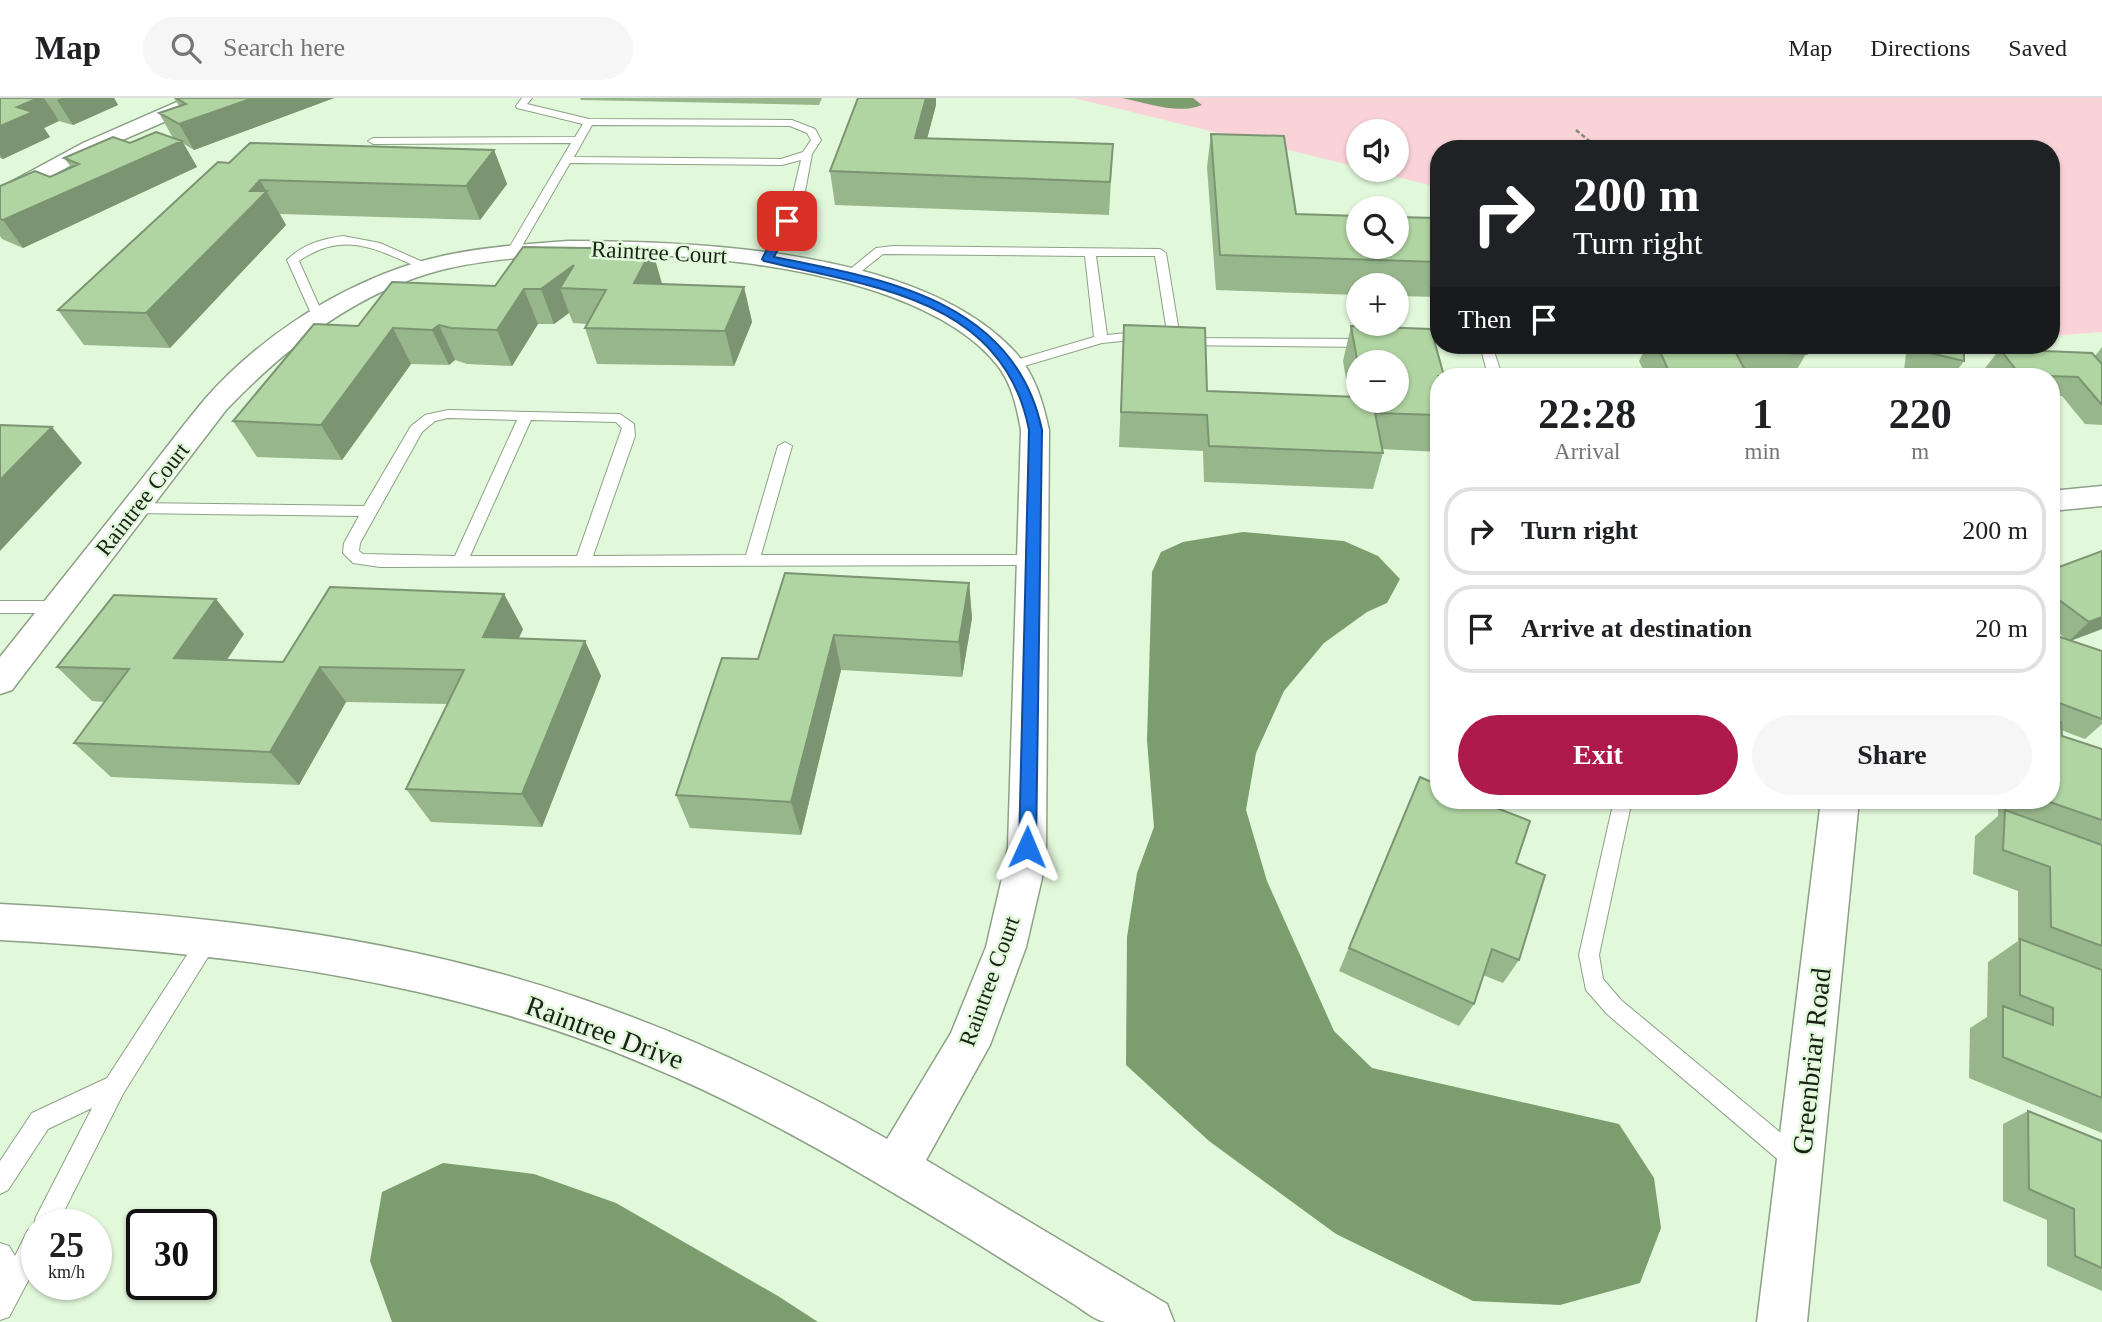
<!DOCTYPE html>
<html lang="en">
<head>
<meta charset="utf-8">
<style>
	body { margin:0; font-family:"Times New Roman",serif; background:#f6f6f6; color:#202124; height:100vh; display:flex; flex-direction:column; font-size:26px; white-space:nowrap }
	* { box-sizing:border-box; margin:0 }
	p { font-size:23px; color:#757577 }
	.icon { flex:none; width:38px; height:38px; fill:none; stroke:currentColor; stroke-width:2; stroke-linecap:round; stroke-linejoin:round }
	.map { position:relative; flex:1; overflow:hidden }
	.sheet { position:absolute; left:1430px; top:270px; width:630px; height:441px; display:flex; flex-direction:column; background:#fff; border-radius:28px; box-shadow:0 2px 5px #0004 }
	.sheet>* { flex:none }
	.top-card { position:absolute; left:1430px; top:42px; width:630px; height:214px; border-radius:28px; box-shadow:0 2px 5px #0004; background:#202124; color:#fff; overflow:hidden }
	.tools { position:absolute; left:1346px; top:21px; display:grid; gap:14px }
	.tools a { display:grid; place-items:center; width:63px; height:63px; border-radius:50%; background:#fff; box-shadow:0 2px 5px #0004; font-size:35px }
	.speed { position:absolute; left:21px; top:1111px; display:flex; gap:14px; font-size:35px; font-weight:700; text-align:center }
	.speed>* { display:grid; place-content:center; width:91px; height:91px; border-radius:50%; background:#fff; box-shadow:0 2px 5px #0004; line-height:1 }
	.speed small { font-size:18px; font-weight:400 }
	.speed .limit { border:4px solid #111; border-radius:10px; background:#fff; color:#111 }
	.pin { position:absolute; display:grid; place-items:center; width:60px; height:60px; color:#fff; margin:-30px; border-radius:14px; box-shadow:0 4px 10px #0006 }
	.me { position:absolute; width:77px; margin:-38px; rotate:1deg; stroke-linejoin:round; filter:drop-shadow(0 0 5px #0008) }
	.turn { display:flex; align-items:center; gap:24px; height:147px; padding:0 28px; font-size:32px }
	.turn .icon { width:91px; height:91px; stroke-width:2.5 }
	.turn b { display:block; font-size:49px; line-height:60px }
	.then { display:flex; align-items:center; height:66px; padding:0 28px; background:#0003; gap:14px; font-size:26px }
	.eta { display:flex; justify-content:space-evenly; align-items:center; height:119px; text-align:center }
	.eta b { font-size:42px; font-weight:700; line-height:49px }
	.cta { display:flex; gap:14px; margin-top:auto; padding:14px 28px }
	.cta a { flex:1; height:80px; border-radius:42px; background:#ad1a4b; color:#fff; font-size:28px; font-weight:700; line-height:80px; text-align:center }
	.cta a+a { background:#f6f6f6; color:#202124 }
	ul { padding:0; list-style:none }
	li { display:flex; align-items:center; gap:21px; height:88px; margin:0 14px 10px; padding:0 14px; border:4px solid #e0e0e0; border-radius:28px }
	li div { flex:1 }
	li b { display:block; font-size:26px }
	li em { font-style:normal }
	header { display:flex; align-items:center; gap:42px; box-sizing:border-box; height:98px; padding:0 35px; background:#fff; border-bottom:2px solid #e0e0e0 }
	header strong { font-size:33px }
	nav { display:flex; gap:38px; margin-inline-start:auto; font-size:24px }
	.search { width:490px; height:63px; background:#f6f6f6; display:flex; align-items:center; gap:18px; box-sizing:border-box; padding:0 24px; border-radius:38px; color:#757577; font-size:26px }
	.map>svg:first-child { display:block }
</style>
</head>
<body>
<header>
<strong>Map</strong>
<div class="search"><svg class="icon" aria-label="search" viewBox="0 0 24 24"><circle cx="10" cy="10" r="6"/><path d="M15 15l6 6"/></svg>Search here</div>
<nav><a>Map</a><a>Directions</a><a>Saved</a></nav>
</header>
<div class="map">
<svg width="2102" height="1224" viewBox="0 0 2102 1224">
	<rect width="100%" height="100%" fill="#e2f8da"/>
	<!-- green -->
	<path fill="#f9d3d8" d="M1074,0h1028v234l-51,4v-187h-613v38l-69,-17h27v-39h-38v36z"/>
	<!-- water -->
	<path fill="#7c9e6f" d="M1122,0h71l9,7c-23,10 -55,-2 -80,-7z
		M1243,434l101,9 34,15 22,23 -13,24 -20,9 -43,31 -40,48 -28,62 -10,57 21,71 67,150 38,37 247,56 35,54 7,50 -21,55 -80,22 -87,-4 -137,-67 -127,-93 -83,-76 1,-128 10,-64 17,-46 -7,-87 5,-168 9,-20 22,-10z
		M443,1065l91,11 82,29 162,93 40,26h-426l-22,-61 12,-69z"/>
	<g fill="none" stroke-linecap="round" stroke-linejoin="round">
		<defs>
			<path id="lane" d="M522,0h10l-5,6 62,15 203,1 23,9 6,11 -9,14 -9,48 -30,57 -6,4 -6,-4 30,-57 10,-42 -19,5 -212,-2 -52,90 -6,4 -6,-4 65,-110 -198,1 -5,-3 5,-3 202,-1 8,-13 -66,-16 -1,-2zM592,27l198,1 17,7 4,7 -8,12 -22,7 -207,-2z
				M343,138l37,7 54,24 -10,3c-46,-20 -79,-41 -125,-9l25,56 -2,3h-8l-27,-60c16,-16 35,-21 56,-24z
				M893,148l267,3 6,4 14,85 190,1 6,4 -6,4 -201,-2 -14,-89h-59l11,79 39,-4 5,1v6l-49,5 -91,27 -5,-1v-6l88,-26 -9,-81 -202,-2 -30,24 -10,-3 33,-27z
				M1480,247h12l10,31h-14z
				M448,312l172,4 14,10 1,12 -42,120 153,-1 32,-109 7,-4 7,4 -31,109h271l8,5 -8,5 -652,2 -27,-4 -10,-10 1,-10 15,-27 -225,-3 -7,-5 7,-5 230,3 47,-80 14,-11zM448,320l69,2 -62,136 -92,-2 -4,-3 1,-8 62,-111 13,-11zM531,322l85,2 6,6 -45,128h-107z
				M0,503h57l8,6 -8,6h-57z
				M1614,702h18l-33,155 4,24 18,21 184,153 4,8 -4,8 -8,4 -8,-4 -182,-155 -21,-24 -7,-35z
				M209,831l7,3 3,6 -3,6 -93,150 -66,131h-20v39l-28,53 -9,3v-77l9,3 6,10 13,-26 5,-2 3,-11 56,-109 -44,21 -40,61 -8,4v-33l32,-48 75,-35 95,-146z"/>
			<path id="street" d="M186,0h27l-3,4 -113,49 -97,53v-16l83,-45z
				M569,143c130,0 354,9 447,112 19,22 27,49 33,77l-3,417 -4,31 -16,69 -36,98 -64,115 241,144 7,18c-22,0 -48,0 -69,0 -11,-2 -23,-13 -33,-19 -34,-21 -68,-43 -102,-64 -105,-64 -213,-129 -328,-176 -203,-86 -424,-111 -642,-123v-36c195,10 393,30 579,94 107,36 210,85 308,141l64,-106 35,-86 16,-69 6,-31 13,-417c-4,-22 -9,-46 -23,-64 -90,-117 -424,-129 -557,-96 -84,22 -156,78 -215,140l-214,280 -12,4v-37c43,-54 86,-108 129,-162 26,-32 50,-65 76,-96 50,-57 120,-104 192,-130 55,-20 114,-24 172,-28z
				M2102,388v20l-51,5v-20z
				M1821,702h38l-52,522h-50z"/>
		</defs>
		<!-- lane casing -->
		<use href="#lane" stroke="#8da186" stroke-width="2"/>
		<!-- street casing -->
		<use href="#street" stroke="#8da186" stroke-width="3"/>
		<!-- path -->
		<path stroke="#7e8d79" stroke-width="2.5" stroke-dasharray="4.5 2.5" stroke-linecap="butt" d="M1576,32l23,19"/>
		<!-- lane -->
		<use href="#lane" fill="#fff" fill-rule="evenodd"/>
		<!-- street -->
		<use href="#street" fill="#fff" fill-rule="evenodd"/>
	</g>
	<!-- wall -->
	<path fill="#97b68b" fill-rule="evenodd" d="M0,0h114l4,7 -45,20 -14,-4 -15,7 6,9 -47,22 -3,-1z
		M174,0h160l-140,52 -10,-6 13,23 -174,81 -21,-9 -2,-3v-50l50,-9 21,-10 -7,-9 66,-15 43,-5 -14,-25 20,-7z
		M580,0h242l-3,7 -238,-5z
		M936,7l-9,34 186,5 -4,71 -274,-10 -5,-34z
		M1211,36l85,80 142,4v79l-42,-1v-11h-38v10l-142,-5 -9,-123z
		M494,52l13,34 -27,36 -200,-6 6,11 -116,123 -86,-3 -26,-35 171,-147z
		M652,151l10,35 82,3 8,35 -18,44 -137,-2 -12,-36 2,-4 -14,-1 -4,-10 -15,11h-16l-26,42 -45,-2 -12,-4 -6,5 -38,-1 -69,96 -85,-3 -24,-36 125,-95 137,-40z
		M1124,227l83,66 142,6 -6,-36 8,-35 87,50v76l-56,-3 1,4 -10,36 -169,-7 -1,-31 -84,-4zM1358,264l38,39h-38z
		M1647,247h153l6,9 -13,22h-147l-7,-15z
		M1867,247h97v16l-11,15h-21l-28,-6 2,-16z
		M2102,249v78l-17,-1 -23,-28h-11v-20h-59l-7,-8 15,-19 95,7z
		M2102,453v78l-31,12 31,10v73l-17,15 -24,-9 1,6 40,13v384l-133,-55 1,-50 17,-11 1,-55 30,-21v-50l-45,-17 2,-38 23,-20v-16h53v-166l15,5 -15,-12v-57z
		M969,485l3,35 -10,59 -121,-7 -40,165 -111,-7 -14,-33 82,-136z
		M523,531l-4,9 66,3 16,35 -59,151 -111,-5 -25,-33 42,-85 -102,-2 -47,83 -188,-8 -37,-34 31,-41 -13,-1 -35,-34 187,-33 -17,26 56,2z
		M1420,679l99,183 -16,23 -20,-8 -9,29 -15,22 -120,-55z
		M2028,1013l74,30v150l-55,-25v-46l-44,-19v-77z"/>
	<!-- shaded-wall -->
	<path fill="#7b9471" d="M38,0h6l15,23 -15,7 6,9 -47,22 -3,-4v-29l17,-19z
		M61,0h53l4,7 -45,20 -16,-25z
		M253,0h81l-140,52 -15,-26z
		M926,0h10v7l-18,67 -3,-34z
		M182,43l15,26 -174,81 -20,-28z
		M494,52l13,34 -27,36 -14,-34z
		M260,82l26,45 -116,123 -24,-35 104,-122z
		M652,151l10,35 -28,-1z
		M574,167l-14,23 9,25 -15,11 -13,-35z
		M744,189l8,35 -18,44 -9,-35z
		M524,191l14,35 -26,42 -15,-36z
		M439,227l16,35 -6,5 -17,-35z
		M393,230l18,36 -69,96 -21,-35z
		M52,329l30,36 -82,88v-71z
		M969,485l3,35 -10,59 -3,-35z
		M504,496l19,35 -20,43 -20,-35z
		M216,501l28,35 -39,58 -31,-34z
		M2102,519v12l-33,12 20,-19z
		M834,537l7,35 -40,165 -10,-33z
		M585,543l16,35 -59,151 -20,-33z
		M320,569l26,35 -47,83 -29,-33z"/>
	<!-- building -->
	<path fill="#b0d4a2" stroke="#7b9471" stroke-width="2" d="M0,0h38l-21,9 16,5 -33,14z
		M176,0h77l-74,26 -20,-11 27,-9z
		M858,0h68l-11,40 198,6 -3,38 -280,-11z
		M156,34l26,9 -179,79 -3,-1v-33l35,-15 15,6 29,-13 -15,-6 49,-21 17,6z
		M1211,36l73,2 12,78 62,2v31h38v-30l42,1v44l-218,-7z
		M250,45l244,7 -28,36 -206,-6 -10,11h17l-121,122 -88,-3 160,-148 11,1z
		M523,149l129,2 -18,34 110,4 -19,44 -140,-3 21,-38 -46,-2 14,-23 -33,24h-17l-27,41 -46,-2 -12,-3 -7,5 -39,-2 -72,97 -88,-4 81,-97 44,2 34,-44 103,4z
		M1124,227l81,3 2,63 151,6v4h38v-39h-38v3l-7,-39 80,3 13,47h-6v39l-63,-2 8,40 -174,-7 -2,-31 -86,-3z
		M1657,247h143l6,9 -71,-3 13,25h-77z
		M1918,247h46v16l-47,-11z
		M2000,251l92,4 10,11v41l-24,-28 -58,-2z
		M0,327l52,2 -52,53z
		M2102,453v66l-13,5 -38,-28v-24z
		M785,475l184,10 -10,59 -125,-7 -43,167 -115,-7 46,-137 36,1z
		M330,489l174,7 -21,43 102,4 -63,153 -116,-5 58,-119 -144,-3 -50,85 -196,-9 55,-74 -72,-2 57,-72 102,4 -42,59 109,4z
		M2051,536l51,17v68l-51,-19z
		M2051,621l10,3 1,14 40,13v71l-58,-20h7z
		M1420,679l18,8v15h38l54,21 -14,42 29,12 -26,85 -27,-11 -18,55 -125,-56z
		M2005,712l97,35v101l-51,-19 -1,-60 -47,-17z
		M2020,841l82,31v128l-99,-41v-51l50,19v-17l-33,-13z
		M2028,1013l74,30v127l-27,-12 -1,-47 -45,-20z"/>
	<!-- route -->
	<path fill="#1a73e8" stroke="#114b97" stroke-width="2" d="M783,121l9,2 -18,36c110,22 241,43 268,173l-6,417 -3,5 -6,2 -6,-2 -2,-5 10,-417c-25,-132 -158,-143 -265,-169l-2,-2z"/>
	<g text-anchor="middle" stroke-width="5" stroke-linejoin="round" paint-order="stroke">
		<!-- street labels -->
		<g font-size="23" fill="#1a2217" stroke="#e2f8da">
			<text transform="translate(659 154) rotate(3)" y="8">Raintree Court</text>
			<text transform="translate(142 401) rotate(-52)" y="8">Raintree Court</text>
			<text transform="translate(989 883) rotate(-70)" y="8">Raintree Court</text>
		</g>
		<!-- near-street labels -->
		<g font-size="28" fill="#1a2217" stroke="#e2f8da">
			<text transform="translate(605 934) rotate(20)" y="10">Raintree Drive</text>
			<text transform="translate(1811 963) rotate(-84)" y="10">Greenbriar Road</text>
		</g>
	</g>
</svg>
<div class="tools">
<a><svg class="icon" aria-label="sound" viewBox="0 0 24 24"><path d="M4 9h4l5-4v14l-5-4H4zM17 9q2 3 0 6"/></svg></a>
<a><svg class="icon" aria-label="search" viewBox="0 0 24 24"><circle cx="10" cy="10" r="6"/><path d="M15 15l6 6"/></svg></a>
<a>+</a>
<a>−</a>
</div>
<div class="speed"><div>25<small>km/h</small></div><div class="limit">30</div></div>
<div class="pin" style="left:787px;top:123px;background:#d93025"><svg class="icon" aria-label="arrive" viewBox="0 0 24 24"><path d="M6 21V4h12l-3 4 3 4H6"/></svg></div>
<svg class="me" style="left:1027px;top:749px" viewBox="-20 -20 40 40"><path d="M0-17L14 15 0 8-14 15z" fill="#1a73e8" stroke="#fff" stroke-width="4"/></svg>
<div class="top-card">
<div class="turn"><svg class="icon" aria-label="right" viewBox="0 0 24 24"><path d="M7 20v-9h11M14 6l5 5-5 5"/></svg><div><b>200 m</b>Turn right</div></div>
<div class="then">Then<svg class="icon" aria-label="arrive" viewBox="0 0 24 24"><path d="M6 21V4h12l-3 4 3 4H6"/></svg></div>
</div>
<section class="sheet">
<div class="eta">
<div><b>22:28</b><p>Arrival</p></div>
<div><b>1</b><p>min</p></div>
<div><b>220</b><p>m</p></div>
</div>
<ul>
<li><svg class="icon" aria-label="right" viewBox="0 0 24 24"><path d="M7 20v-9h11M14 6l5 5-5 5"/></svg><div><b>Turn right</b></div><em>200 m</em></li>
<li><svg class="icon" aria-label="arrive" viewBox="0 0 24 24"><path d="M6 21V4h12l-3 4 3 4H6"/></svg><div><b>Arrive at destination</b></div><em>20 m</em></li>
</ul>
<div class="cta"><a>Exit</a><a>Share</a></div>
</section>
</div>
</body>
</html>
